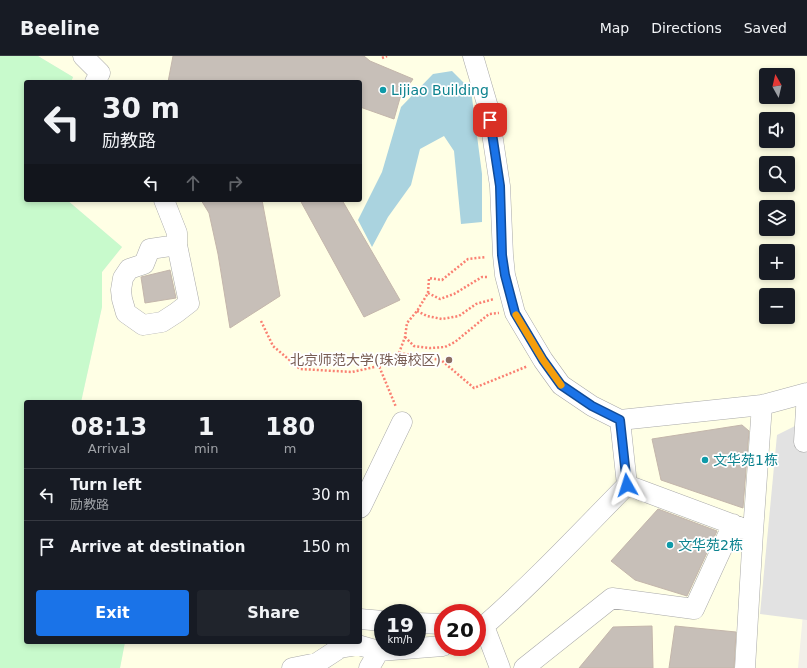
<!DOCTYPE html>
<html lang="en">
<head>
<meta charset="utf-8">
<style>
	body { margin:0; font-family:"DejaVu Sans","Noto Sans SC",sans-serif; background:#20242c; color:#f1f3f6; height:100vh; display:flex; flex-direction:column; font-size:15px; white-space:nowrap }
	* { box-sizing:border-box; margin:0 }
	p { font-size:13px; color:#9ea1a6 }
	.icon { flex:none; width:22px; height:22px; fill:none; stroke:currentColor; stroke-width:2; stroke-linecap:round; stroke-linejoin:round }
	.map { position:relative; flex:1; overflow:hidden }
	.drawer { position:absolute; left:24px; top:344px; width:338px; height:244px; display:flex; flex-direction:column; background:#171b24; border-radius:4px; box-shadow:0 2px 6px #0003 }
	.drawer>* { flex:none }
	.banner { position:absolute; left:24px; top:24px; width:338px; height:122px; border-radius:4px; box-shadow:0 2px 6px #0003; background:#171b24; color:#f1f3f6; overflow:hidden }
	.needle { width:26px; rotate:352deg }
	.tools { position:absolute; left:759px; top:12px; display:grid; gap:8px }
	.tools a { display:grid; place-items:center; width:36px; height:36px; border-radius:4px; background:#171b24; box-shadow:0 2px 6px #0003; font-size:20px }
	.speed { position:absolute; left:374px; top:548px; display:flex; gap:8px; font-size:20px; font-weight:700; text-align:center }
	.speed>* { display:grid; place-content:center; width:52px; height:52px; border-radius:50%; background:#171b24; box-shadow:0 2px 6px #0003; line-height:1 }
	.speed small { font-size:10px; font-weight:400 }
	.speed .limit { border:6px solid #d22; background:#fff; color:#111 }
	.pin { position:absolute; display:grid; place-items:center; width:34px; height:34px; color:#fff; margin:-17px; border-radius:8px; box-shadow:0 2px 6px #0006 }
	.me { position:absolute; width:44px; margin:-22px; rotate:354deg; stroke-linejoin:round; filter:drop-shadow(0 0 3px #0008) }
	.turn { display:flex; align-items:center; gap:14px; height:84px; padding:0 12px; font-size:18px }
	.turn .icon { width:52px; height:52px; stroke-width:2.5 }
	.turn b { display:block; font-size:28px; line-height:34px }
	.lanes { display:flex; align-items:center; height:38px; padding:0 12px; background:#0003; justify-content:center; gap:20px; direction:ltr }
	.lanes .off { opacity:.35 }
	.eta { display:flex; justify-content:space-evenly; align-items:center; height:68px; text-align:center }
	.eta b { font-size:24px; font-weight:700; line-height:28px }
	.button { display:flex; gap:8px; margin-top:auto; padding:8px 12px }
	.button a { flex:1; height:46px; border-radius:4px; background:#1a73e8; color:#fff; font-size:16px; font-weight:700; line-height:46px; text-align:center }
	.button a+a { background:#20242c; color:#f1f3f6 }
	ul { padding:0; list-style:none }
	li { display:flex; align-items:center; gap:12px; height:52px; padding:0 12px; border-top:1px solid #363941 }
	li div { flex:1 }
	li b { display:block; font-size:15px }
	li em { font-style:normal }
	header { display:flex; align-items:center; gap:24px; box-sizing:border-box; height:56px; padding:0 20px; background:#171b24; border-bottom:1px solid #363941 }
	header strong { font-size:19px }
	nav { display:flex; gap:22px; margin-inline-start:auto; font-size:14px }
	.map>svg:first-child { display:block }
</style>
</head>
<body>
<header>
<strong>Beeline</strong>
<nav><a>Map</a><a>Directions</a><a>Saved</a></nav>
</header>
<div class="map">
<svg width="807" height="612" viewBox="0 0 807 612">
	<rect width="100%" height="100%" fill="#f2efe9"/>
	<!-- education -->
	<path fill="#ffffe5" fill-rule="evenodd" d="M38,0h769v515l-9,97h-678l5,-26h235v-240h-279l21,-95v-35l20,-25 -55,-47h293v-118h-289l2,-5zM766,19h22v22h-22zM766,63h22v22h-22zM766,107h22v22h-22zM766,151h22v22h-22zM766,195h22v22h-22zM766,239h22v22h-22zM383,557h34v34h-34zM443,557h34v34h-34z"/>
	<!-- park -->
	<path fill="#c8facc" d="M0,0h38l35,21 -2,5h-45v118h41l55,47 -20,25v35l-21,95h-55v240h99l-5,26h-120z"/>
	<!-- parking -->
	<path fill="#e2e2e2" d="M807,364v200l-47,-6 17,-179z"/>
	<!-- water -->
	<path fill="#aad3df" d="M452,15l19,19 11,84v48l-21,2 -7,-73 -10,-15 -24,13 -9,36 -23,32 -16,30 -14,-27 24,-48 19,-65 32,-33z"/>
	<!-- building -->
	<path fill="#c7bfb8" stroke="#c4b6ab" d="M173,0h191l6,5 43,18 -13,19 -6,21 -34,-12v-25h-192z
		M201,144h61l18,96 -50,32 -12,-74 -9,-41z
		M300,144h42l58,100 -36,17z
		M170,214l6,28 -31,5 -4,-26z
		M742,369l7,6 -6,77 -82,-28 -9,-41z
		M658,453l59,22 -30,65 -52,-16 -24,-19z
		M652,570l1,42h-74l34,-41z
		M675,570l61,6 -2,36h-65z"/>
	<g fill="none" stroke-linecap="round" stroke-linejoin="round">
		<defs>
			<path id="minor" d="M83,0l17,17 -5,9
				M473,0l15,51 12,79 3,69 2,20 10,38 28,47 18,25 31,21 28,14
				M164,144l13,33v12l12,58 -13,10 -14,9 -19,3 -17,-12 -4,-14 -1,-9 2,-12 6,-9 15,-5 6,-15 27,-4
				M804,386l3,-49
				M627,429l126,47 9,-127
				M360,452l1,-1 41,-85
				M360,563l23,2
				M417,567l26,1
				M477,570h7c50,-44 96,-93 143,-141l-7,-65 142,-15 45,-12
				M477,575l7,-5 16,42
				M292,612l25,-5 23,-15 18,-3 21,6
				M369,612l10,-17 64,-5
				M524,612l88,-70 82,11 39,-85
				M745,612l8,-136"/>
		</defs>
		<!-- minor casing -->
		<use href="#minor" stroke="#a9a9a9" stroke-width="21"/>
		<!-- path -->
		<path stroke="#fa8072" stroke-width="2.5" stroke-dasharray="2 2" stroke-linecap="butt" d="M382,2l5,-2
			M428,237l12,6 14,-5 28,-17h6
			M417,255l10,5 15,3 17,-3 17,-12 18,-5
			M261,265l12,25 27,23 52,3 27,-6 17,41
			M405,281l9,9 16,2 15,-1 10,-5 34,-28 10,-1
			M399,297l6,-16 2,-14 10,-12 11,-18 1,-15 13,2 26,-21 18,-2
			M379,310l20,-13 42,7 33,28 54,-22"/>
		<!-- minor -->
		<use href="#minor" stroke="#fff" stroke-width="20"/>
	</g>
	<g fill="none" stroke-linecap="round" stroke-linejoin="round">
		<defs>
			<path id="route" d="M490,64l10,66 2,69 3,20 10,38 28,47 18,25 31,21 28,14 7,65"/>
		</defs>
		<!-- route casing -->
		<use href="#route" stroke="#114b97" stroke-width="10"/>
		<!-- route -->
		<use href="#route" stroke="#1a73e8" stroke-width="7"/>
		<!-- slow -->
		<path stroke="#f59e0b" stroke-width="7" d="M516,259l27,45 18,25"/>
	</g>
	<!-- markers -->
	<g fill="#0f9aa8" stroke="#fff" stroke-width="1.5">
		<circle cx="383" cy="34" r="4"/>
		<circle cx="705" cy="404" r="4"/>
		<circle cx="670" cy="489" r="4"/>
	</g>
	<circle fill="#8d6e63" stroke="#fff" stroke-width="1.5" cx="449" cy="304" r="4"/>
	<g text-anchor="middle" stroke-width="3.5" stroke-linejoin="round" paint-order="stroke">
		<!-- culture labels -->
		<g font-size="14" fill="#0d838f" stroke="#fff" text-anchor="start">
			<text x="391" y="39">Lijiao Building</text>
			<text x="713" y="409">文华苑1栋</text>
			<text x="678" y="494">文华苑2栋</text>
		</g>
		<!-- education labels -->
		<g font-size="14" fill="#785e54" stroke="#fff" text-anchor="end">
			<text x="441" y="309">北京师范大学(珠海校区)</text>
		</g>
	</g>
</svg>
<div class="tools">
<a><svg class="needle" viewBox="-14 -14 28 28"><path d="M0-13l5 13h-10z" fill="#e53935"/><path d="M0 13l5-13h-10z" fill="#9ea1a6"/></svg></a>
<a><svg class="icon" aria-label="sound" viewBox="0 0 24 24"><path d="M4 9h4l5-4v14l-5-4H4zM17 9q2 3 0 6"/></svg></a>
<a><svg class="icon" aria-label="search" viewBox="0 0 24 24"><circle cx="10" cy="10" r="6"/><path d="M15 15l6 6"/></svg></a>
<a><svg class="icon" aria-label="layers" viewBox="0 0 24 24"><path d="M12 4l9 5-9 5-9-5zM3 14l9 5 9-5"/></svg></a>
<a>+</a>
<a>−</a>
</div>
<div class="speed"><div>19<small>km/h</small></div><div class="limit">20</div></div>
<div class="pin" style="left:490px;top:64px;background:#d93025"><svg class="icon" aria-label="arrive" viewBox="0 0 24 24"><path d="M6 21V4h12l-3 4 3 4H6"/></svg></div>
<svg class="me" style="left:627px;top:429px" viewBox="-20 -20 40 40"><path d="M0-17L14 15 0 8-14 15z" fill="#1a73e8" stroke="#fff" stroke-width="4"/></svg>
<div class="banner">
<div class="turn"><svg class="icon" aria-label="left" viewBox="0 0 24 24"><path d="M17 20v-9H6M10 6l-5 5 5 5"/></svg><div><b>30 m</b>励教路</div></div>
<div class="lanes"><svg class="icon" aria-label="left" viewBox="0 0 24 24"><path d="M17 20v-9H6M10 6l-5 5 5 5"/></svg><svg class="icon off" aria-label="ahead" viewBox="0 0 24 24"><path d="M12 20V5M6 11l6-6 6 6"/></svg><svg class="icon off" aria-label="right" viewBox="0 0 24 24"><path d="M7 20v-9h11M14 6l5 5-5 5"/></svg></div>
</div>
<section class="drawer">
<div class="eta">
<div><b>08:13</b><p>Arrival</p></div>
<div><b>1</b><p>min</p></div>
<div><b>180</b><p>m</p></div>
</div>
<ul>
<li><svg class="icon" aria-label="left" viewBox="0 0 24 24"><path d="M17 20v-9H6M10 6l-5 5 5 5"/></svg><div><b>Turn left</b><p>励教路</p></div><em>30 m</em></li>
<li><svg class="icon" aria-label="arrive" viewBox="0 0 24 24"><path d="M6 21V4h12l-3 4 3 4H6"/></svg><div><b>Arrive at destination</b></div><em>150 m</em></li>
</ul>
<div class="button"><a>Exit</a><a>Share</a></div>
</section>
</div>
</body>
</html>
